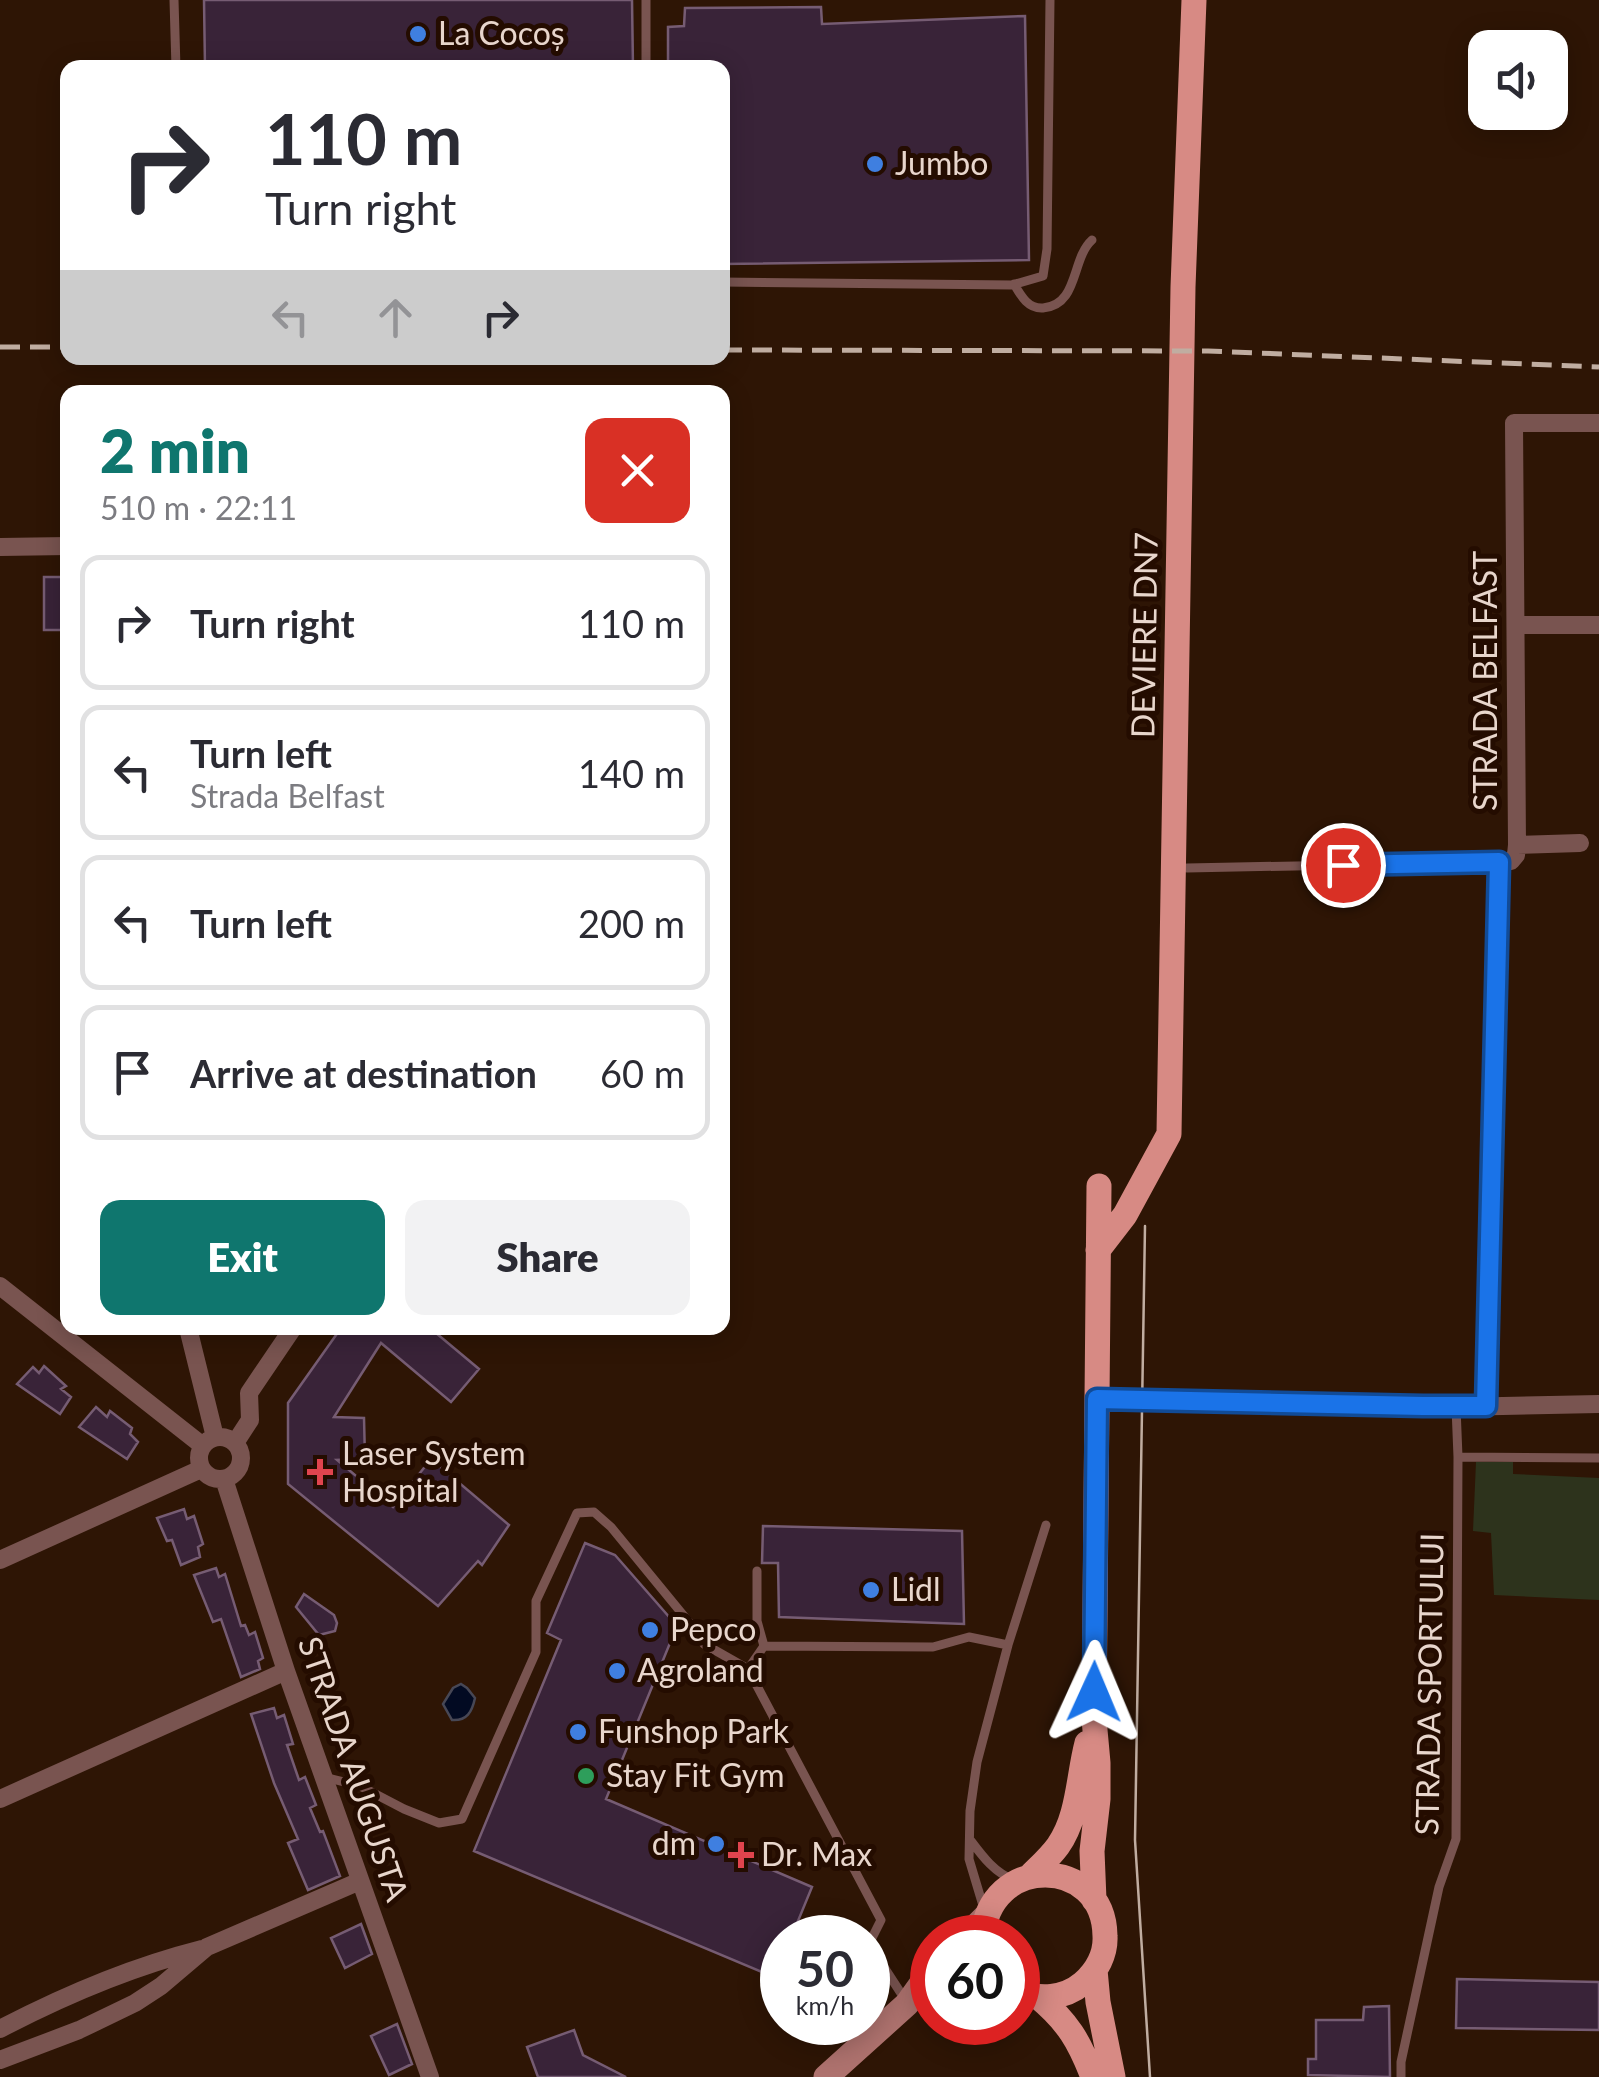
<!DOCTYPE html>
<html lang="en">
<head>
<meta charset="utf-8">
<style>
	body { margin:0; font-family:Lato,sans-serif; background:#f2f2f3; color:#2b2b33; height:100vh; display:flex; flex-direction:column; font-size:38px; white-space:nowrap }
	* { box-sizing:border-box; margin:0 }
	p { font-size:32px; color:#7c7c81 }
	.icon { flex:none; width:55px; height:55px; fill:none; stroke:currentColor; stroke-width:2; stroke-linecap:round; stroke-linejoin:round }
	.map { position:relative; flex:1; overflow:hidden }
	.drawer { position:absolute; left:60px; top:385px; width:670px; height:950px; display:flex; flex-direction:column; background:#fff; border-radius:20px; box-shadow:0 5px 25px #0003 }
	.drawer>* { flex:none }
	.banner { position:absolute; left:60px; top:60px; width:670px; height:305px; border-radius:20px; box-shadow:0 5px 25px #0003; background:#fff; color:#2b2b33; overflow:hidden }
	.controls { position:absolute; left:1468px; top:30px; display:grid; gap:20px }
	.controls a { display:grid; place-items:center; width:100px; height:100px; border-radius:20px; background:#fff; box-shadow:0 5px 25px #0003; font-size:50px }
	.speed { position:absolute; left:760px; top:1915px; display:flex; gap:20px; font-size:50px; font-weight:700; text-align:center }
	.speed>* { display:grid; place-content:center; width:130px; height:130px; border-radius:50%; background:#fff; box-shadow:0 5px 25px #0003; line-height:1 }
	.speed small { font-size:25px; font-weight:400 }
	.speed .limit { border:15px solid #d22; background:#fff; color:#111 }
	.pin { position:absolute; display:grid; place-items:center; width:85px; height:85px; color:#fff; margin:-42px; border:5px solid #fff; border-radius:50%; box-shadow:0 2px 10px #0007 }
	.me { position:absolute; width:110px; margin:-55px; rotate:1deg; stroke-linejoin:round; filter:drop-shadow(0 0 8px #0008) }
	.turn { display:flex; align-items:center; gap:35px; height:210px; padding:0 40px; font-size:45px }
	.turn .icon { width:130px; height:130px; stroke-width:2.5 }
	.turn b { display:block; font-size:70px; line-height:85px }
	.lanes { display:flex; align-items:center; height:95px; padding:0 40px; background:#0003; justify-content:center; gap:50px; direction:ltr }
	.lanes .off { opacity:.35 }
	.round { display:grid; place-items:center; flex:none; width:105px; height:105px; border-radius:20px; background:#f2f2f3 }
	.summary { display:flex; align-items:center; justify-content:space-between; height:170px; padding:0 40px }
	h1 { font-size:60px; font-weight:800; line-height:75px; color:#0f766e }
	.button { display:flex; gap:20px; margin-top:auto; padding:20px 40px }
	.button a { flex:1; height:115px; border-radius:20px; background:#0f766e; color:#fff; font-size:40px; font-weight:800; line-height:115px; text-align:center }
	.button a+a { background:#f2f2f3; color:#2b2b33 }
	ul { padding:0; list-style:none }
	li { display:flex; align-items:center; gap:30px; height:135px; margin:0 20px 15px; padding:0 20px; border:5px solid #e1e1e2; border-radius:20px }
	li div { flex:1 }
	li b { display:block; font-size:38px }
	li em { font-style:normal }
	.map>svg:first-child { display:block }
</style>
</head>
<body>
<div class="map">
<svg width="1599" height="2077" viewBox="0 0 1599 2077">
	<rect width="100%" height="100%" fill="#2e1505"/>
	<!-- green -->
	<path fill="#2d331c" d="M1476,1462h37v12l86,4v122l-105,-5 -3,-62 -18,-2z"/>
	<!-- water -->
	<path fill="#020a22" stroke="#474755" stroke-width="2.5" d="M461,1684l6,4 8,10c-3,14 -8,23 -23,22l-9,-16 10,-16z"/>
	<!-- building -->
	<path fill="#392338" stroke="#765c73" stroke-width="2.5" d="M204,0h428l1,68h-428z
		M821,7l1,17 203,-8 4,244 -307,4v-196h-54v-41l16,-1 1,-18z
		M44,577h18v9h6v44h-24z
		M341,1328h89l49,41 -28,33 -70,-59 -47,74 30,1 1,41 -28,1 56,47 38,-48 78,66 -27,40 -4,-4 -40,45 -150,-122v-81z
		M44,1366l22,20 -5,3 10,8 -11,17 -43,-30 16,-17 6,6z
		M96,1407l11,10 3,-6 22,17 -2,6 8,8 -11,17 -48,-32z
		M184,1509l3,10 7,-3 9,28 -5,3 2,10 -19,8 -9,-25 -5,1 -10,-23z
		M763,1526l199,5 2,93 -185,-7 -1,-54h-16z
		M585,1543l30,12 62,71 -71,173 206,88 -21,51h-9v20l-8,19 -300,-126 87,-211 -14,-7z
		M216,1568l3,9 6,-3 16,52 4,-1 4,10 6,-3 8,26 -5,3 2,8 -19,8 -20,-58 -8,3 -19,-47z
		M304,1594l30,21 3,8 -2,8 -16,4 -23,-28z
		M274,1708l3,10 7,-3 9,29 -6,1 12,35 6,-3 11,28 -6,3 10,24 3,-1 17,45 -32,14 -20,-47 10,-4 -24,-56 -23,-69z
		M361,1924l11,30 -27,14 -14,-30z
		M1457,1979l142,3v48l-143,-2z
		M1389,2006l1,71 -82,-2v-16h8v-39h47l1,-13z
		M397,2024l15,40 -23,11 -18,-39z
		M574,2030l9,25 43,22h-88l-11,-30z"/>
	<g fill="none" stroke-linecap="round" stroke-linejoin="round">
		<!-- lane -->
		<path stroke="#795450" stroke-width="9" d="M174,0l2,68
			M646,0v68
			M722,282l290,3 31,-9 4,-27 3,-249
			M1014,284c7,12 14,25 29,24 36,-3 28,-49 49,-68
			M1187,868l312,-6
			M1458,1457l141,1
			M757,1571v50l7,25
			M748,1669l16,-23 169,1 36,-10 39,8
			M324,1777l36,9 44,23 35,14 23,-4 74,-167v-51l41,-88 17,-1 17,15 82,100 11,17 44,25 133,251 -12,24 37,57
			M971,1841c12,16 24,32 43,39
			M984,1909l-15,-50 1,-48 7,-49 31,-117 38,-120
			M1401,2077v-15l38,-175 17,-48 2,-382 -2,-50"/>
		<!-- street -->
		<path stroke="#795450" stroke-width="18" d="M0,547l68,-1
			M1516,625h83
			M1517,845l63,-2
			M0,1286l203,160
			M188,1328l27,109
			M1097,1399l359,8 143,-3
			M1486,1406l13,-544 12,-1 5,-6 1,-10 -3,-422h85
			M199 1458a21 21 0 1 1 42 0a21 21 0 1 1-42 0Z
			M235,1443l15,-23 -1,-27 44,-65
			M224,1479l62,192 144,406
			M0,1560l201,-91
			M0,1799l286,-128
			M0,2029c65,-34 131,-62 202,-80
			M0,2060l79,-30 56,-27 26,-17 46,-39 153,-66"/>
		<!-- secondary -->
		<path stroke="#ae726e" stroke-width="25" d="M964,1938l22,-22
			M826,2077l81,-73 25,-35"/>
		<!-- primary -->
		<path stroke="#d78a84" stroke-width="25" d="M1098,1250l27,-35 44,-81 14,-847 11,-287
			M1030,1876c10,-10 20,-19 28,-30 21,-30 20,-69 29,-103
			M1094,1900l-2,-49 6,-52v-36l-4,-44 5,-533
			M983,1938c4,-84 121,-83 122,-2 1,18 -8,35 -22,47 -19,16 -44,17 -65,8
			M1095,1970l3,32 15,75
			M1038,1997c30,25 41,44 55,80"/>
		<!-- tram -->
		<path stroke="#c0ada1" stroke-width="2.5" d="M1145,1226l-10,614 15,237"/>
		<!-- rail -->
		<path stroke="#c0ada1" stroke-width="5" stroke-dasharray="20 10" stroke-linecap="butt" d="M0,347h68
			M722,350l486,1 391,16"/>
	</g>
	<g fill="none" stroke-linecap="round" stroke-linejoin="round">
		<defs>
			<path id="route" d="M1094,1692l3,-293 326,7h63l13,-544 -156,3"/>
		</defs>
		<!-- route casing -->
		<use href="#route" stroke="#114b97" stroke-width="25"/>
		<!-- route -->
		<use href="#route" stroke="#1a73e8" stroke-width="18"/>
	</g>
	<!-- markers -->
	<g fill="#3f7fe0" stroke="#240c00" stroke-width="4">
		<circle cx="418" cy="34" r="10"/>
		<circle cx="875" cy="164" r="10"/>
		<circle cx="871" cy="1590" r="10"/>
		<circle cx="650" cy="1630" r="10"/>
		<circle cx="617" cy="1671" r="10"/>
		<circle cx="578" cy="1732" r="10"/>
		<circle cx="716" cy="1844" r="10"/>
	</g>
	<g fill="#e0444e" stroke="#240c00" stroke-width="4">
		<path d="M315 1457h10v10h10v10h-10v10h-10v-10h-10v-10h10z"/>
		<path d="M736 1840h10v10h10v10h-10v10h-10v-10h-10v-10h10z"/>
	</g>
	<circle fill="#2e9e5b" stroke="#240c00" stroke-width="4" cx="586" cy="1776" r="10"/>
	<g text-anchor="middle" stroke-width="10" stroke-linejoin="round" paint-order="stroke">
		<!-- poi labels -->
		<g font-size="32" fill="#e8d6cc" stroke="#240c00" text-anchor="start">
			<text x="438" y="45">La Cocoș</text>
			<text x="895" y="175">Jumbo</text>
			<text x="342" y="1465">Laser System<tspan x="342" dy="37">Hospital</tspan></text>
			<text x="891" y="1601">Lidl</text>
			<text x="670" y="1641">Pepco</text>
			<text x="637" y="1682">Agroland</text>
			<text x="598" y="1743">Funshop Park</text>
			<text x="606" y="1787">Stay Fit Gym</text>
			<text x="696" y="1855" text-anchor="end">dm</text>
			<text x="761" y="1866">Dr. Max</text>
		</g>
		<!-- street labels -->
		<g font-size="32" fill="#e8d6cc" stroke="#240c00">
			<text transform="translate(1145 635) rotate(-89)" y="11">DEVIERE DN7</text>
			<text transform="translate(1486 681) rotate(-90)" y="11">STRADA BELFAST</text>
			<text transform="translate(1430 1684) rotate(-89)" y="11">STRADA SPORTULUI</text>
			<text transform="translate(353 1769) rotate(71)" y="11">STRADA AUGUSTA</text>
		</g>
	</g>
</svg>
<div class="controls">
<a><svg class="icon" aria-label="sound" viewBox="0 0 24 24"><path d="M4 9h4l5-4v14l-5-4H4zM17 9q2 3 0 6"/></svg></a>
</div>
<div class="speed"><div>50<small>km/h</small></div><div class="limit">60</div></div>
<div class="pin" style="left:1343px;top:865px;background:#d93025"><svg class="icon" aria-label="arrive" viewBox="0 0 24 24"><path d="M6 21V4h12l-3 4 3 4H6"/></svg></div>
<svg class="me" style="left:1094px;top:1692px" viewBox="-20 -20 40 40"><path d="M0-17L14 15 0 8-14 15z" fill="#1a73e8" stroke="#fff" stroke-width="4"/></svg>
<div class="banner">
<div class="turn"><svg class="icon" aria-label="right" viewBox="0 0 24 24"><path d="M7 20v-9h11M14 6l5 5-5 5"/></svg><div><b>110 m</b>Turn right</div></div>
<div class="lanes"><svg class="icon off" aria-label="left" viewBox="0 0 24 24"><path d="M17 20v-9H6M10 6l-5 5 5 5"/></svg><svg class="icon off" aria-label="ahead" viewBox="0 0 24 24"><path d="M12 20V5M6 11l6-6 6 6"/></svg><svg class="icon" aria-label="right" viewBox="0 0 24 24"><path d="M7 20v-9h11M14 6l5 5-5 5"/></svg></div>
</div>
<section class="drawer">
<div class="summary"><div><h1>2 min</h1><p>510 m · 22:11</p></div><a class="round" style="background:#d93025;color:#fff"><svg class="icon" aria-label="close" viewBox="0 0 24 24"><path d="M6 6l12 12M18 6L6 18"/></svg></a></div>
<ul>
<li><svg class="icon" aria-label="right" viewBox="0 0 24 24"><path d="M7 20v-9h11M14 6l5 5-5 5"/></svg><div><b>Turn right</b></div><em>110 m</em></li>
<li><svg class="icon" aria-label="left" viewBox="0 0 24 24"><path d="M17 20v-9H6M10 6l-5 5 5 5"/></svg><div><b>Turn left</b><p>Strada Belfast</p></div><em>140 m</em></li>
<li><svg class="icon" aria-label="left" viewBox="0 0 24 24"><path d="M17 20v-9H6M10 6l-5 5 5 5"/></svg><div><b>Turn left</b></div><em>200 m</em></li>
<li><svg class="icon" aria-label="arrive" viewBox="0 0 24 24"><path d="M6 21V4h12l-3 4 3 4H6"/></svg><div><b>Arrive at destination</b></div><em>60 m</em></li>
</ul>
<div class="button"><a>Exit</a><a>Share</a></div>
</section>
</div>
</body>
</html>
